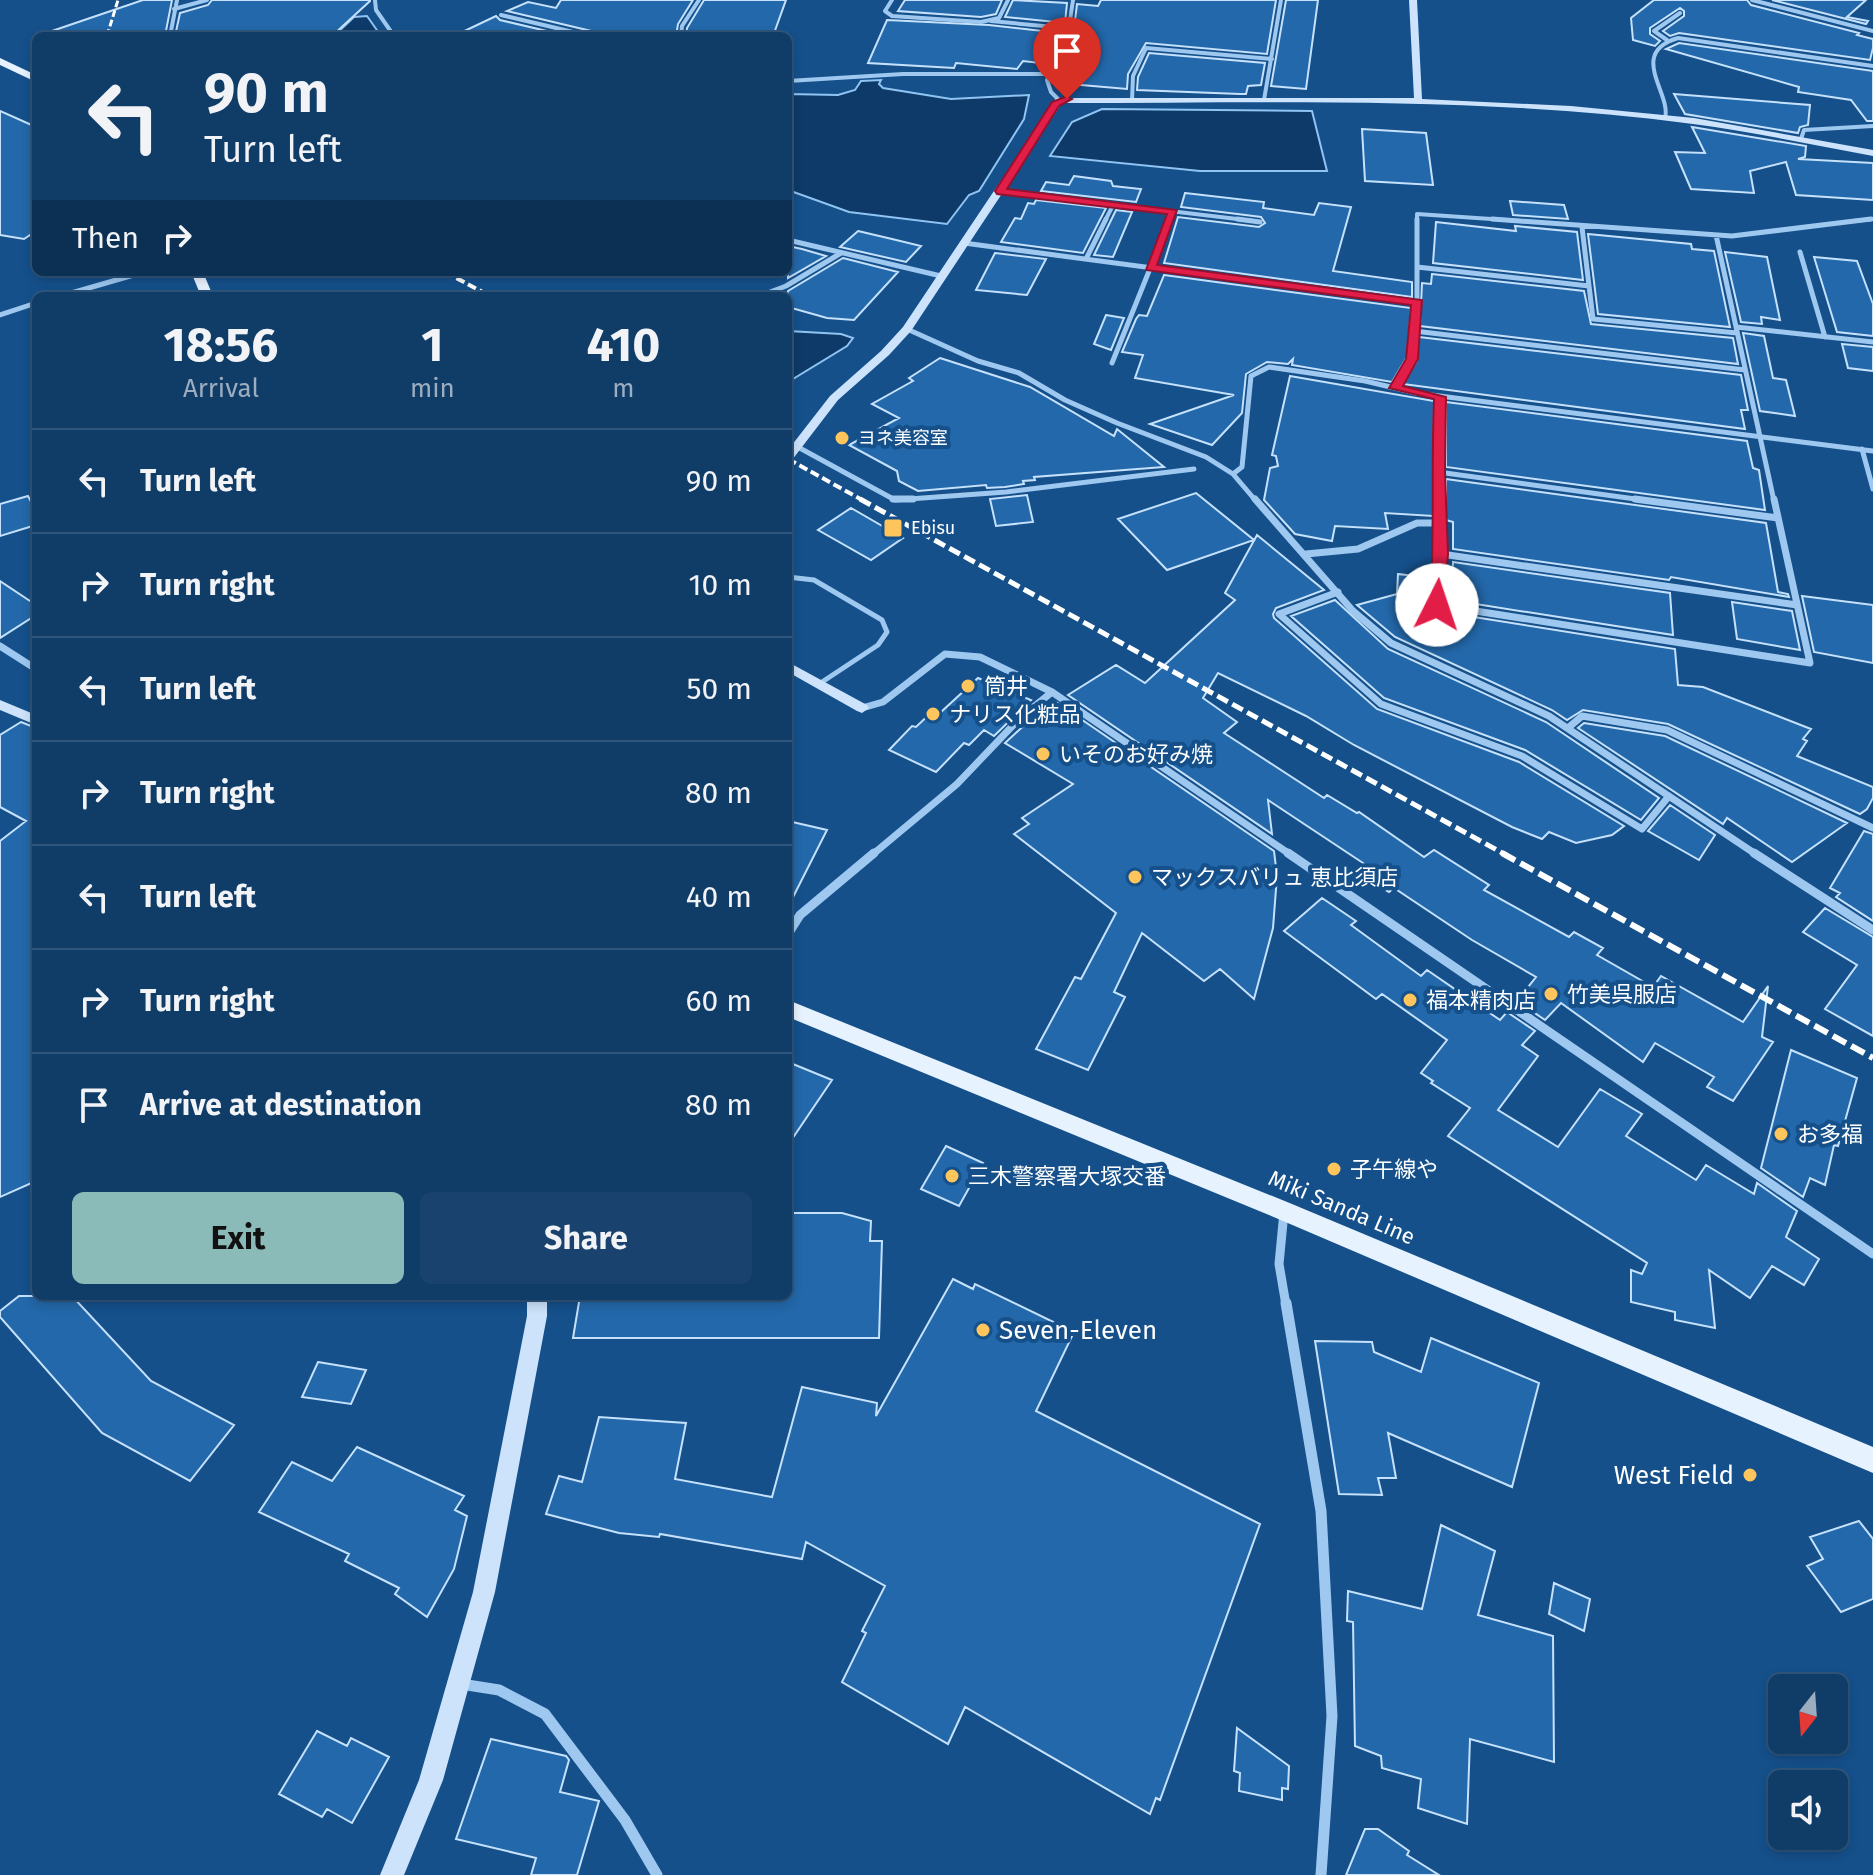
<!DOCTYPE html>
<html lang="en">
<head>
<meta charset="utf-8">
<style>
	body { margin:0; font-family:"Fira Sans","Noto Sans JP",sans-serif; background:#19436e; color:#f1f3f6; height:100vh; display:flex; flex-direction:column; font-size:30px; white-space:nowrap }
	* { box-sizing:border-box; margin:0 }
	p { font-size:26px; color:#9cadc0 }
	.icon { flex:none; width:44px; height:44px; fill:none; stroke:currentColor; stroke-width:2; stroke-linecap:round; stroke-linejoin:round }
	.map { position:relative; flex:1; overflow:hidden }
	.sheet { position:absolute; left:32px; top:292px; width:760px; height:1008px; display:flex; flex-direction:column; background:#103c68; border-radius:12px; box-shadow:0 4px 12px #0003,0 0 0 2px #30567c }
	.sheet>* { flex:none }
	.hud { position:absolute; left:32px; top:32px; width:760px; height:244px; border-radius:12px; box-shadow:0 4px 12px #0003,0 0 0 2px #30567c; background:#103c68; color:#f1f3f6; overflow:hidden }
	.needle { width:52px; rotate:197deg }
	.fabs { position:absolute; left:1768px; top:1674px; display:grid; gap:16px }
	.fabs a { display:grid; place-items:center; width:80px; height:80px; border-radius:12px; background:#103c68; box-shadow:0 4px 12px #0003,0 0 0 2px #30567c; font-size:40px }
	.pin { position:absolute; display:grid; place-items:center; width:68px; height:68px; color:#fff; margin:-82px -34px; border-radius:50% 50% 50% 0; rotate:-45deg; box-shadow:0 0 8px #0007 }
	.pin .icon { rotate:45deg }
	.me { position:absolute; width:88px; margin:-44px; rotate:4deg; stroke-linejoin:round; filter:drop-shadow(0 0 6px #0008) }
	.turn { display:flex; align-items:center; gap:28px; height:168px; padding:0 40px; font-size:36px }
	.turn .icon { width:104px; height:104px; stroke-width:2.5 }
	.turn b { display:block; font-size:56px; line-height:68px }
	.then { display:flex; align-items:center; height:76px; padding:0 40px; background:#0003; gap:16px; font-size:30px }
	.eta { display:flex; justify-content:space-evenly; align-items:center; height:136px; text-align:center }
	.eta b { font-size:48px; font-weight:700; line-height:56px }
	.action { display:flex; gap:16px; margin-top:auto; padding:16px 40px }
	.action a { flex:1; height:92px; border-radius:12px; background:#8bbbb9; color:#111; font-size:32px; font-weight:700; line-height:92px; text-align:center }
	.action a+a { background:#19436e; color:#f1f3f6 }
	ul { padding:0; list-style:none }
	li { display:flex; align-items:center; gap:24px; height:104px; padding:0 40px; border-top:2px solid #30567c }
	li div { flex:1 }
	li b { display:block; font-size:30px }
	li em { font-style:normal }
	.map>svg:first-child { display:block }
</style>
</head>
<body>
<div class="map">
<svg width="1873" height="1875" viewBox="0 0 1873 1875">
	<rect width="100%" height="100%" fill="#15508b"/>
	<!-- water -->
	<path fill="#0d3a68" stroke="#90c4f2" stroke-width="2" d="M367,16l14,20h-47l20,-19z
		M881,80l-2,4 4,4 68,11 78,-4 -5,24 -45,72 -10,4 -22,29 -98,-12 -61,-22v-96l50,1 17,-5 6,-9z
		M1102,109l210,2 15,60h-127l-150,-15 22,-34z
		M788,331l53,3 12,4 -6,8 -59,36z"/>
	<!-- building -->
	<path fill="#2368aa" stroke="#c5e1fb" stroke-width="2" d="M143,0h29l-7,36h-112l-1,-5z
		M212,0h158v1l-38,35h-157l5,-23 28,-8z
		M561,0h132l-15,24 -2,12h-81l-4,-5 -84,-20 21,-9 28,6z
		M704,0h82l-13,36h-87l1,-8z
		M905,0h97l-6,14 -15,3 -83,-6z
		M1013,0l54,3 -2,20 -60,-6z
		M1101,0h175l-9,54 -121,-11 -18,31 -1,15 -57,-5 5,-17 -16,-2 15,-36 3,-25 21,2z
		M1286,0h32l-12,89 -35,-3z
		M1654,0h93l4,5 108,28 -2,2 16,4v9l-3,12 -191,-27 -9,3 -7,-5 21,-15v-5l-4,-3 -30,20v6l10,7 -5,5 -22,-6 -2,-22z
		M1772,0h94l-19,17 21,4 -2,3z
		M496,16l4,4 68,16h-114z
		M887,20l102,5 72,8 -13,31 -25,-3 -6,8 -61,-6 -2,5 -86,-5z
		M1679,43l194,28v50h-6l-16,-21 -53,-8 1,-5 -133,-38z
		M1149,53l116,10 -4,22 -13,1 -2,8h-6l-103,-4 1,-13z
		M1674,94l136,11 -2,20 -8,2 -2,6 -113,-19z
		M0,111l36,16v104l-12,8 -24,-4z
		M1692,127l114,19 -1,11 -7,2 75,4v37l-77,-5 -10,-33 -36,9 4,22 -63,-4 -16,-37 30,1z
		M1362,129l64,4 7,52 -68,-4z
		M1074,176l37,5 2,5 28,3 -5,13 -95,-11 5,-9 23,3z
		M1185,193l79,9 -1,6 51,7 5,-12 32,4 -18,64 79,11v15l-248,-34 14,-46 81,10 6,-4 -4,-6 -80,-10z
		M1036,200l70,8 -23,45 -82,-11 14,-24 6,1 7,-16 6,1z
		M1510,201l54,4 4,14 -55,-4z
		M1116,210l16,2 -19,45 -19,-2z
		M1436,222l80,9 -1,-5 62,6 6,48 -150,-17z
		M858,231l34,8 29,7 -15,16 -66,-15z
		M1588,234l103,10 1,5 22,2 16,76 -132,-13z
		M788,246l14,3 24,7 -38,22z
		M1725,252l42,5 13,63 -19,-3 1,7 -21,-2z
		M995,253l51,6 -19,36 -51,-5z
		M1814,257l43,4 16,43v32l-36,-4z
		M843,258l55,14 -44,48 -27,-2 -39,-11v-16z
		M1432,274l152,17 7,33 142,14 5,26 -318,-38 2,-43 9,1z
		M1164,275l247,33 -4,49 -15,25 -100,-17 1,-6 -5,5 -21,-2 -21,12 -4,39 -30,32 -62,-21 84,-29 -99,-17 8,-23 -21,-3 14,-33 3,-4 8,1z
		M1106,315l18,3 -13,32 -17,-6z
		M1743,333l21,3 9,42 13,2 9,36 -35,-5z
		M1419,337l322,38 7,35h-7l4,19 -342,-45 14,-23z
		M1842,344l31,3v24l-25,-3z
		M940,358l90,29 84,49 3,-7 47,38 -130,10 1,3 -12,1 1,3 -19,3 -18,1 -1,-3 -68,6 -19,-10 -2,-10 -48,-26 50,-27 -27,-14 41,-23 -4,-3z
		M1290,376l144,25 -1,115 -48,-3 3,16 -53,-3 -3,15 -37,-7 -31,-34 6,-32 8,-2 -2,-10 -4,-1z
		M1446,402l301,39 6,27 6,2 6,40 -319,-43z
		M1446,479l320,44 12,69 10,2 1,3 -118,-20 -2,3 -216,-31v-27l-7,-2z
		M1196,493l58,47 -87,30 -49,-51z
		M1027,495l6,27 -37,4 -6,-27z
		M28,496l8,15v14l-36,11v-32z
		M851,508l52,30 -32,22 -53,-30z
		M1257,535l67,55 -48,18 -3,6 1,4 103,91 142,53 105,64 -12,9 -36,8 -27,-11 -7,7 -30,-12 -158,-82 -48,-29 -88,-43 -15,25 34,24 -13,11 100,65 3,-3 30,18 2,-1 65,45 10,-7 55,35 -5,5 85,47 5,-5 29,16 -6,7 56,32 8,-11 82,46 25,-36 -6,51 11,5 -40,59 -26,-14 7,-10 -59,-34 -12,19 -82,-59 -16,17 -28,-19 19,-24 -64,-37 -78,-52 -5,4 -36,-21 10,-8 -95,-63 4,34 -204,-139 48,-30 29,18 90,-83 -10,-7z
		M1453,562l217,31 3,42 -229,-36v-19l8,1z
		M1398,574l33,4v28l5,5 239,38 3,36 25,2 108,42 -8,10 4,2 -10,15 76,31v11l-6,11 -7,5 -192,-90 -85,-14 -16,10 -15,-10 -157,-73 -38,-32 40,-11z
		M0,581l36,24v10l-36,23z
		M1802,596l71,9v58l-59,-11z
		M1335,600l53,49 158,73 113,76 -18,22 -116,-70 -141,-52 -93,-82z
		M1732,602l60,9 8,39 -63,-11z
		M978,678l53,22 -37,36 -10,-6 -15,15 -5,-2 -28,29 -47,-22 23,-24 4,1 19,-18 6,3z
		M1056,702l218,149 3,25 -4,52 -19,71 -34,-30 -16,12 -62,-48 -28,59 11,5 -37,73 -52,-21 39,-72 6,2 35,-66 -102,-79 15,-10 -7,-6 51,-34 -68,-41 40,-37z
		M21,722l15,6v453l-36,16v-356l26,-20 -26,-14v-72z
		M1584,723l81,13 182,87 -55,39 -65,-44 -4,6 -145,-96z
		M1670,805l45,30 -16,25 -51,-29z
		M788,821l39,9 -39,77z
		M1864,831l9,3v87l-37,-24 4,-4 -10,-5z
		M1322,898l34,23 -5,4 70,51 6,-6 73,50 7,-8 28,19 -13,14 16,11 -40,54 60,37 42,-58 42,25 -16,22 70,44 10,-15 48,29 3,-11 40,28 -11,26 33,22 -15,26 -32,-19 -22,32 -41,-28 6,58 -40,-8v-8l-44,-10v-32l11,4 5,-11 -199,-127 22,-28 -39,-25 2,-2 -12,-8 26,-33 -65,-46 -6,5 -92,-68z
		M1825,908l48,29v99l-48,-27 32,-44 -54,-33z
		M1791,1050l66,28 -19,68 -4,-1 -9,40 -15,-7 -7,19 -42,-29z
		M788,1062l44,18 -44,65z
		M946,1146l37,17 -24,43 -38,-17z
		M788,1213h54l29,8 -1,20h12l-3,97h-306l7,-42h208z
		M953,1279l20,10 2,-5 99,48 -38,79 224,113 -100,276 -4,-2 -6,16 -185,-107 -17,37 -106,-62 24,-49 -4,-2 23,-45 -79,-44 -4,17 -142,-25 -1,3 -40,-4 -73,-19 13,-38 23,6 17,-65 87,6 -11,56 97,18 30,-110 75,16 -1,13z
		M19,1296h53l79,85 83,44 -44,56 -88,-48 -102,-116v-6z
		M1431,1338l108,45 -27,104 -124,-54 8,45h-18l4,17 -43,-1 -24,-153 57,1 2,10 47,20z
		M318,1362l48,8 -15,34 -49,-7z
		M357,1447l107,49 -9,14 12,6 -13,53 -27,48 -32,-23 4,-6 -54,-27 4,-7 -90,-42 33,-50 40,19z
		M1859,1521l14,18v60l-32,13 -34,-46 16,-7 -13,-22z
		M1441,1525l54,26 -17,64 75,21 1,126 -84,-23 -3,85 -49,-16 3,-29 -39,-11 -1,-12 -26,-10 -2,-124 -6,-1 1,-30 74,18z
		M1554,1583l36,16 -6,32 -35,-17z
		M1237,1728l52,38 -1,23 -6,-1v12l-43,-9 1,-18 -6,-2z
		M317,1731l30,15 4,-8 38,19 -37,66 -25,-14 -5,8 -43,-23z
		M491,1739l75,17 3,4 -9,32 39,9 -22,74h-46l5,-17 -80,-19z
		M1365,1829h13l31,22 -2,4 32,20h-93z"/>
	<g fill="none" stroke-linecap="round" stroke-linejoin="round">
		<!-- lane -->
		<path stroke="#9ec8ef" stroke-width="5" d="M788,577l26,3 68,40 5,12 -9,13 -59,39"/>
		<!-- street-far4 -->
		<path stroke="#9ec8ef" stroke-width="4" d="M375,0l1,10 18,26
			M892,0l-7,11 7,5 89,6 18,-4 9,-18
			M1752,0l121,31
			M174,9l33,-9
			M501,15l89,21
			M991,21l73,7 3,4 -20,48 4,12 8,8
			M1064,28l5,-1 4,-27
			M170,36l7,-36
			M681,36l1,-10 17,-26
			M1667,40l-13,-9 26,-18
			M788,81l115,-7h146
			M1132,100l1,-24 13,-28 126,11
			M1264,100l17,-100
			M1665,118c7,-24 -38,-65 13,-80l195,28
			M1801,139l3,-9 69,-4
			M1001,191l253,30
			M1105,221l8,-16
			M1169,221l4,-9
			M1417,221v-7l104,7
			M1854,221l19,-2"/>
		<!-- street-far3 -->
		<path stroke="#9ec8ef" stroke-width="5" d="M1237,219l23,3
			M1492,219l240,17 139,-17
			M1582,227l11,92 144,14
			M1716,235l58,266
			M788,240l153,36
			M964,243l453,60
			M1800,252l25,85
			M1086,259l20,-40
			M1417,267l172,19
			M61,296l83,-24
			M760,296l26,-10 55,-33
			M0,315l36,-12
			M1736,327l137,15
			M907,329l71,32 41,12 46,27 52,23 89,34 27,17 23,27
			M1414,331l331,39
			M1112,363l58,-144
			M1395,388l17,-29 5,-56v-84
			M796,446l99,54 111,-8 188,-23
			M1862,449l11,40
			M1438,472l212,29
			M1233,474l9,-7 9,-91 18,-9 96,14 51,12 457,58
			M1440,501v-104"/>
		<!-- street-far2 -->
		<path stroke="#9ec8ef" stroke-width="7" d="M893,499h20
			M1255,499l98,112 38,32 158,73 208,139
			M1440,499l-3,106 373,58 -36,-164
			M1635,499l143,19
			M1306,554l52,-5 59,-26h23
			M1441,554l356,51
			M1338,592l-59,22 102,90 141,52 120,73 27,-33
			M0,646l36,23
			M862,708l21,-6 62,-48 35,3 72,35 239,163
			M1568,728l14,-12 85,14 206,98
			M872,855l85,-71 63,-66 32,-26"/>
		<!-- street-far1 -->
		<path stroke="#9ec8ef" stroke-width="9" d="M1288,853l585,401
			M1754,853l119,77
			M788,934l12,-19 74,-62
			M1284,1212l-5,52 7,41"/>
		<!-- street -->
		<path stroke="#9ec8ef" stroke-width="11" d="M1286,1303l35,208 11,205 -11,159
			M461,1684l38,6 46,24 80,106 32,55"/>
		<!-- secondary -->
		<path fill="#cce3fb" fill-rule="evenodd" d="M1409,0h8l5,99 149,7 123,12 179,32v6c-60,-11 -120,-24 -180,-32 -209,-28 -421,-21 -631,-21l-151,228 -22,24 -51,45 -46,60 -4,1v-11l42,-54 51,-45 22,-24 153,-229h358z
			M788,662l79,43 2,3 -7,5 -5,-2 -69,-39z
			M0,700l36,15v10l-36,-15z
			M527,1296h20v20l-52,276 -52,188 -39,95h-24l39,-95 54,-188 54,-276z"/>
		<!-- primary -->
		<path fill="#e7f2ff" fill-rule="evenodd" d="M0,58l36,17v7l-36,-17z
			M191,272h12l10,24h-12z
			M788,1000l504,204 581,243v26l-597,-255 -488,-201z"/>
		<!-- rail-far3 -->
		<path stroke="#fff" stroke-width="3" stroke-dasharray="7 3" stroke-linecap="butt" d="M107,36l11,-36"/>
		<!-- rail-far2 -->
		<path stroke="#fff" stroke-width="4" stroke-dasharray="9 4" stroke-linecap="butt" d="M445,272l45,24
			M788,459l76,42"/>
		<!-- rail-far1 -->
		<path stroke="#fff" stroke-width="5" stroke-dasharray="12 5" stroke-linecap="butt" d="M860,499l646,356"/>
		<!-- rail -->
		<path stroke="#fff" stroke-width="6" stroke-dasharray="15 6" stroke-linecap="butt" d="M1502,853l371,205"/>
	</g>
	<!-- route -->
	<path fill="#e11d48" stroke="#92132f" stroke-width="2" d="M1067,96l5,3 -13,7 -52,83 170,21 -20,55 265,35 -4,59 -15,27 43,11 -1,75 3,82 -5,54h-11l-2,-3c5,-69 1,-137 4,-206l-45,-11 17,-29 5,-54 -265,-35 21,-56 -170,-20 -2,-3 57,-89z"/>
	<!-- markers -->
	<g fill="#ffc55d" stroke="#15508b" stroke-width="3">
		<circle cx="842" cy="438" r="8"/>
		<rect x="883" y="518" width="20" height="20" rx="4"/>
		<circle cx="968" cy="686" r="8"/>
		<circle cx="933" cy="714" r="8"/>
		<circle cx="1043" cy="754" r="8"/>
		<circle cx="1135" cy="877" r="8"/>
		<circle cx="1551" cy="994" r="8"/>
		<circle cx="1410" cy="1000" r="8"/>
		<circle cx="1781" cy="1134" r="8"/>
		<circle cx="1334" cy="1169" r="8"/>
		<circle cx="952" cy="1176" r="8"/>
		<circle cx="983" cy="1330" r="8"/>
		<circle cx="1750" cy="1475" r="8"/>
	</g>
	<g text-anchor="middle" stroke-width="8" stroke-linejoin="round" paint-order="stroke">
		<!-- far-poi labels -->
		<g font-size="18" fill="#fff" stroke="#15508b" text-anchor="start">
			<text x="858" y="444">ヨネ美容室</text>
			<text x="911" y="534">Ebisu</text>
		</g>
		<!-- poi labels -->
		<g font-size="22" fill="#fff" stroke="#15508b" text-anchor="start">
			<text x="984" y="694">筒井</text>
			<text x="949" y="722">ナリス化粧品</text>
			<text x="1059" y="762">いそのお好み焼</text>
			<text x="1151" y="885">マックスバリュ 恵比須店</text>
			<text x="1567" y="1002">竹美呉服店</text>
			<text x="1426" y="1008">福本精肉店</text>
			<text x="1797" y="1142">お多福</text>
			<text x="1350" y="1177">子午線や</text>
			<text x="968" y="1184">三木警察署大塚交番</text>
		</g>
		<!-- street labels -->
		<g font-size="22" fill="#fff" stroke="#15508b">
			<text transform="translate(1342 1207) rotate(23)" y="8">Miki Sanda Line</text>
		</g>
		<!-- near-poi labels -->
		<g font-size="26" fill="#fff" stroke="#15508b" text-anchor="start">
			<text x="999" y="1339">Seven-Eleven</text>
			<text x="1734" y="1484" text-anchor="end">West Field</text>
		</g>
	</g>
</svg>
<div class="fabs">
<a><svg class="needle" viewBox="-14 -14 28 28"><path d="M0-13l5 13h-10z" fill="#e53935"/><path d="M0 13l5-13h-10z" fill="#9cadc0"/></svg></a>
<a><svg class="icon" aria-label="sound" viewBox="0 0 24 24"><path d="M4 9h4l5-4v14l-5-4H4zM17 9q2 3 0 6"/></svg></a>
</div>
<div class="pin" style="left:1067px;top:99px;background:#d93025"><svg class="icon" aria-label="arrive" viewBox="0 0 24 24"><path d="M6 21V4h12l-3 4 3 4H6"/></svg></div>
<svg class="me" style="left:1437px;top:605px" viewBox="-20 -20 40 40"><circle r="19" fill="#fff"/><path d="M0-13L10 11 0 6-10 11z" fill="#e11d48"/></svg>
<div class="hud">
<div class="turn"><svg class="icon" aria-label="left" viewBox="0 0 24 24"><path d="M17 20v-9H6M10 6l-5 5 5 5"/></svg><div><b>90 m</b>Turn left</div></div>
<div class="then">Then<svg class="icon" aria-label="right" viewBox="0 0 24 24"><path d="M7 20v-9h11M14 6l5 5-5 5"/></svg></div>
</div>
<section class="sheet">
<div class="eta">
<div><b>18:56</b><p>Arrival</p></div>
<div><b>1</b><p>min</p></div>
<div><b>410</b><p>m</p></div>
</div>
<ul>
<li><svg class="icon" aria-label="left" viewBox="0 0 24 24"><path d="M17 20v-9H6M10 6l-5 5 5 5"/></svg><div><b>Turn left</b></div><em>90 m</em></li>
<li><svg class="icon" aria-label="right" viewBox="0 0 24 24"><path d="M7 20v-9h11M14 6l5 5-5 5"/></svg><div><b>Turn right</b></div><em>10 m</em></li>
<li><svg class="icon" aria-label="left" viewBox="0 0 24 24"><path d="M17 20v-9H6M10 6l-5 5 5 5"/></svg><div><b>Turn left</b></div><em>50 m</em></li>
<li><svg class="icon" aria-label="right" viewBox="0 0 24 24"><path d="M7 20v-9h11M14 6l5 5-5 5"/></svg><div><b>Turn right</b></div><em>80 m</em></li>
<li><svg class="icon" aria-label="left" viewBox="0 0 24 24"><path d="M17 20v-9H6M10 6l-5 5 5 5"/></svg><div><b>Turn left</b></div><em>40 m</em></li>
<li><svg class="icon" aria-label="right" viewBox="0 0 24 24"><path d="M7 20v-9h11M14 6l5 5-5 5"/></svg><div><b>Turn right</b></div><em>60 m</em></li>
<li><svg class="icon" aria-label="arrive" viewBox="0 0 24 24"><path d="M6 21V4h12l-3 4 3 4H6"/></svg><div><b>Arrive at destination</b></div><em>80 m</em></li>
</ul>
<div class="action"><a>Exit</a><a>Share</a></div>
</section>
</div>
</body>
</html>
